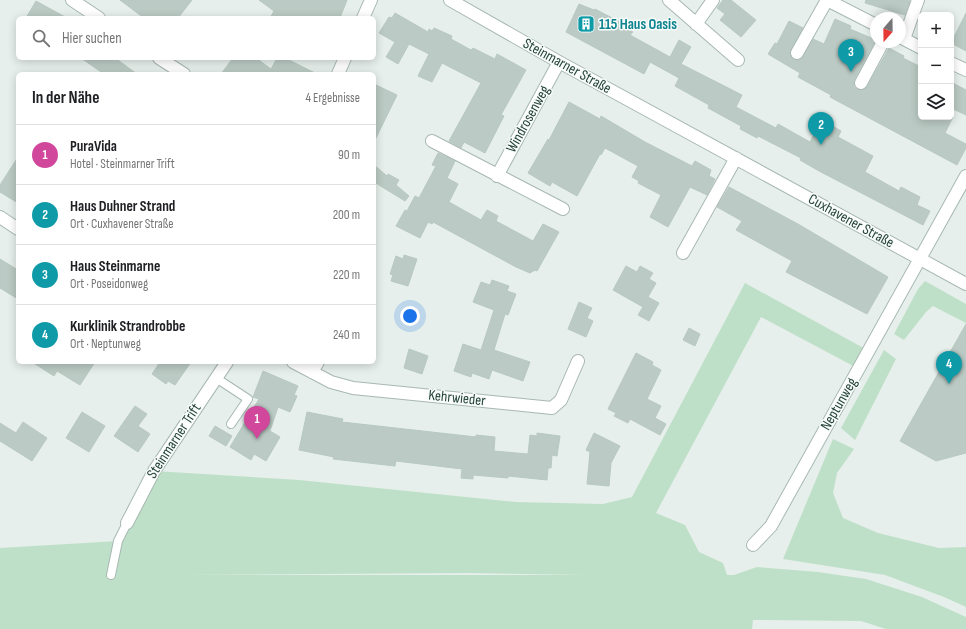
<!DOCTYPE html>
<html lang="de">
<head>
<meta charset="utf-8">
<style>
  body { margin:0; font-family:"Sofia Sans Condensed",sans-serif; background:#f2f2f2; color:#202124 }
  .controls { position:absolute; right:12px; top:12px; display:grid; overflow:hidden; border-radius:6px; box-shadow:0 2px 10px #0003 }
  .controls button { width:36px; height:36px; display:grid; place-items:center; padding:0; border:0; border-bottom:1px solid #e0e0e0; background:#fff; color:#202124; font:20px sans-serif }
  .compass { position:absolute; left:870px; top:12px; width:36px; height:36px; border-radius:50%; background:#fff; box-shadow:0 2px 10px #0003; rotate:200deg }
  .you { position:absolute; left:410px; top:316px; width:14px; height:14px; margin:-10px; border:3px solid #fff; border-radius:50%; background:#1a73e8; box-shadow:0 0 0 6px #1a73e833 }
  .badge { display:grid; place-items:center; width:26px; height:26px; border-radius:50%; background:#db2777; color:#fff; font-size:13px; font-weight:700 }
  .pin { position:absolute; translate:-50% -33px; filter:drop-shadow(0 1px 2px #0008) }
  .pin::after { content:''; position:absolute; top:21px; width:14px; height:12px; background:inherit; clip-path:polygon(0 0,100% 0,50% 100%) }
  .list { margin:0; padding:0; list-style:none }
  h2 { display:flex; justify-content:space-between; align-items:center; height:52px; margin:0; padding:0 16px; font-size:17px }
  h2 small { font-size:13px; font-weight:400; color:#757577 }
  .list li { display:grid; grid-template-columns:26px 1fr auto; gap:12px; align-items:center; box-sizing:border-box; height:60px; padding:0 16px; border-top:1px solid #e0e0e0 }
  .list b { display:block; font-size:15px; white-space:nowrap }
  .list p { margin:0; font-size:13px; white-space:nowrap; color:#757577 }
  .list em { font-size:13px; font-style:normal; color:#757577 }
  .icon { flex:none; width:22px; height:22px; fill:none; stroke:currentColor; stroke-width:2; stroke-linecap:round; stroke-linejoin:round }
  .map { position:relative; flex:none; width:966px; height:629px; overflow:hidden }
  .search { position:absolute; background:#fff; box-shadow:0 2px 10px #0003; left:16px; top:16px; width:360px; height:44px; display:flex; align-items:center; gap:10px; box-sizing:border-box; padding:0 14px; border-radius:6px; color:#757577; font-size:15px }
  .panel { position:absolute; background:#fff; box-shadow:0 2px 10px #0003; left:16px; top:72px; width:360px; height:292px; border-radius:6px }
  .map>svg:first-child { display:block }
  .green { fill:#bfe0c8; fill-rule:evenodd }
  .building { fill:#bbcac4; stroke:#b8c9c2 }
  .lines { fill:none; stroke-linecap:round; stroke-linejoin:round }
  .service-casing { stroke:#a8b8b2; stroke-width:10 }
  .minor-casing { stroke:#a8b8b2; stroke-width:14 }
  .service { stroke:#fff; stroke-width:8 }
  .minor { stroke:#fff; stroke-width:12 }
  .labels { text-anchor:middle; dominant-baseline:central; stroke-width:3; stroke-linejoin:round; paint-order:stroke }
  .culture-label { font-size:15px; font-weight:bold; fill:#0d838f; stroke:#f7fbf9; text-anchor:start }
  .street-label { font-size:15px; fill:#24423a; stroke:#f7fbf9 }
</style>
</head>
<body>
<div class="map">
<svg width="966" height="629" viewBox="0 0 966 629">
  <rect width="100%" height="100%" fill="#e6efeb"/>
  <path class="green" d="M925,281L966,304V323L933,306L926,312L904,340L894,334L918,289Z
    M745,283L869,351L859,369L761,317L656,513L685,525L699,552L723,563L727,575H734L757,567L818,572L866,579L922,597L966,617V629H886L861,621L753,620L752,629H0V548L118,541L154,471L299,480L516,502L603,504L632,497ZM468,573L585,575H186H187Z
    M884,350L896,359L855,440L841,428Z
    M833,439L854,449L837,473L833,493L843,518L878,533L939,548L966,547V607L944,597L885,575L783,559Z"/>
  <path class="building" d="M120,0H192L178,18H144Z
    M259,0H347L340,18H270L274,11Z
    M723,0H731L756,20L741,37L720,20L725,14L717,8Z
    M866,0H905L910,1L905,15L865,3Z
    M36,1L67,18H26Z
    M579,4L594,10L595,9L620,22L619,24L633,32L630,35L670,57L679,40L691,47L681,64L742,95L736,107L776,128L778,124L810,142L822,120L841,131L838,137L873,156L865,172L899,191L901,187L920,197L917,205L930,211L923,225L819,171L800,160L801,158L758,136L757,138L740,129L741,126L708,108L709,105L675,86L679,78L650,62L644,74L566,32Z
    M395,13L428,32L429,29L432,31L434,28L452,36L451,39L471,50L473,48L495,59L497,54L526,70L501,115L504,116L485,153L464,142L461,148L449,141L481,83L442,63L432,82L418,76L429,54L409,44L398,64L386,57L395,42L379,33L389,17L392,18Z
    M966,13V51L951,43Z
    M835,19L851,26L850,29L876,40L854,80V87L857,89L862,90L867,87L889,48L904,56L903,58L921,67V117H953L945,133L966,144V148L957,165L830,97L831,95L798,77L800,73L768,54L775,43L777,44L789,21L803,28L790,53L793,59L800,60L813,39L824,44Z
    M81,58H115L137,74H104Z
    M233,58H256L271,69L277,58H285L317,74H221Z
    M951,82L966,90V115L951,108Z
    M374,84L397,95L374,142Z
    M569,102L600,119L601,116L645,142L692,166L695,161L711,170L709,176L715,179L707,195L690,187L668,227L650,217L661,195L638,183L639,181L632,177L638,166L605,148L601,155L600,154L577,196L552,182L550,186L528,173L548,139L549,140Z
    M438,153L455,161L447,178L458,184L449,202L481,220L487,210L498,216L496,221L533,241L543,224L559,232L537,271L535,270L530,273L516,267L433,222L432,224L428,222L420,238L396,226L405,210L407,211L415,196L419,198L436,166L432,165Z
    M18,157V203L0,192V185Z
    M374,165L387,176L388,174L399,180L396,185L409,196L405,201L374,182Z
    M729,187L798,224L888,277L867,314L786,272L792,261L736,230L742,221L717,207Z
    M404,255L417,259L408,286L391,281L393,275L390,274L396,256L403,259Z
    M0,259L18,270V299L0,288Z
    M626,266L637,272L640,266L653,273L649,279L656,283L648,297L659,303L649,321L638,315L643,307L613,290Z
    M492,280L509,286L507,291L516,294L508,315L505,314L494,350L530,362L523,381L492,370L489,379L472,373L471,377L454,371L463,344L481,350L494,310L473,302L481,282L490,285Z
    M579,302L592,308L587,318L593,321L586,337L568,329Z
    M966,324V453L936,461L900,441Z
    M689,328L700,334L695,346L683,340Z
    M409,349L428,356L422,374L404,368Z
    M636,353L653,362L652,365L661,370L647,399L661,406L655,418L666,424L660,435L630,419L628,423L614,416L616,413L608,409Z
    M32,362H95L80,385L57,371L54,376Z
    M160,362H191L175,385L168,381L166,384L152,374Z
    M263,371L298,386L294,395L297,396L290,412L278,407L270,431L280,437L266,461L254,454L251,460L230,447L259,399L253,397Z
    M135,406L147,414L138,426L150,434L138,452L114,436Z
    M82,412L105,426L89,452L66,438Z
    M307,412L343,419L342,422L476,437V435L495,437L494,451L528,454L530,435L537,436V433L560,436L557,456L552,455L551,468H548L547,480L508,476V478L473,475V479L461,478L462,469L396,461L395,466L333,459L334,457L299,450Z
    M23,422L47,438L32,461L0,441V423L16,433Z
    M215,426L232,436L226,446L209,436Z
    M594,433L620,446L611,463L609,486L587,484L590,452L586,450Z"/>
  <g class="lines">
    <g class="service-casing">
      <path id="service" d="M216,378L248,399L231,424
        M111,575L118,541L127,523"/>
    </g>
    <g class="minor-casing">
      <path id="minor" d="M72,0L99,18
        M450,0L559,62L966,284
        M669,0L738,60
        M363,18L371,0
        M696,24L713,0
        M900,37L921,48
        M904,39L918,0
        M797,53L827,0L876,25
        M159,58L184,74
        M951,63L966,70
        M338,74L345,58
        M861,83L883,42
        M432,141L563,209
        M497,176L559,62
        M0,217L18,229
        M683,253L736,158
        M293,362L331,382L353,388L552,408L561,400L578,361
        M312,372L318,362
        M127,523L154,471L227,362
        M753,545L771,526L966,176"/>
    </g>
    <use href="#service" class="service"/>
    <use href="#minor" class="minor"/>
  </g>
  <defs>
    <g id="building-square" transform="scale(0.9)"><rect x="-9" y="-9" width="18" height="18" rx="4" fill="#0f9aa8" stroke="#f7fbf9"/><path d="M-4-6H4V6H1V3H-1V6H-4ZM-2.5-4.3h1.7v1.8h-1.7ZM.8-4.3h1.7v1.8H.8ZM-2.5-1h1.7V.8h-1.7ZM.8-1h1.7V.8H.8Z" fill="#fff"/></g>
  </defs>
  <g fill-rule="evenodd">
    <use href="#building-square" x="586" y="24"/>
  </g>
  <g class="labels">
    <g class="culture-label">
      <text x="599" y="24">115 Haus Oasis</text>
    </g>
    <g class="street-label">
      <text transform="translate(567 66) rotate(29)">Steinmarner Straße</text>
      <text transform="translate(528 119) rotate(-61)">Windrosenweg</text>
      <text transform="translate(851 221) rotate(29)">Cuxhavener Straße</text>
      <text transform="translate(457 398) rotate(6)">Kehrwieder</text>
      <text transform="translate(839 404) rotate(-60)">Neptunweg</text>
      <text transform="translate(174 441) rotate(-57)">Steinmarner Trift</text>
    </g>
  </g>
</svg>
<div class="controls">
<button>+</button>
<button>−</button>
<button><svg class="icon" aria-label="layers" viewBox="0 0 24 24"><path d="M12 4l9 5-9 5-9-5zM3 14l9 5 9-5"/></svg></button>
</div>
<svg class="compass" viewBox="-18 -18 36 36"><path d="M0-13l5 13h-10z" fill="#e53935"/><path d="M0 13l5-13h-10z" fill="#757577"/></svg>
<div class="you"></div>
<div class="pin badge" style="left:257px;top:439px;background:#d1479c">1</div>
<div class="pin badge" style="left:821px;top:145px;background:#0f9aa8">2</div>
<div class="pin badge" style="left:851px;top:72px;background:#0f9aa8">3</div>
<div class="pin badge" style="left:949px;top:384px;background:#0f9aa8">4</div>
<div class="search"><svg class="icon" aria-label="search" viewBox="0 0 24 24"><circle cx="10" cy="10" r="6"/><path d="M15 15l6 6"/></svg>Hier suchen</div>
<section class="panel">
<h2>In der Nähe<small>4 Ergebnisse</small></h2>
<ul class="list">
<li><span class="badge" style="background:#d1479c">1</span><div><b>PuraVida</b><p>Hotel · Steinmarner Trift</p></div><em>90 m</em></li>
<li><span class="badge" style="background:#0f9aa8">2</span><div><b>Haus Duhner Strand</b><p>Ort · Cuxhavener Straße</p></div><em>200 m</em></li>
<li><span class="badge" style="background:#0f9aa8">3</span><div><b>Haus Steinmarne</b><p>Ort · Poseidonweg</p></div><em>220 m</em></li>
<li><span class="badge" style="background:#0f9aa8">4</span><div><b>Kurklinik Strandrobbe</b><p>Ort · Neptunweg</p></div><em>240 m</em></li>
</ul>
</section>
</div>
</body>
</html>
